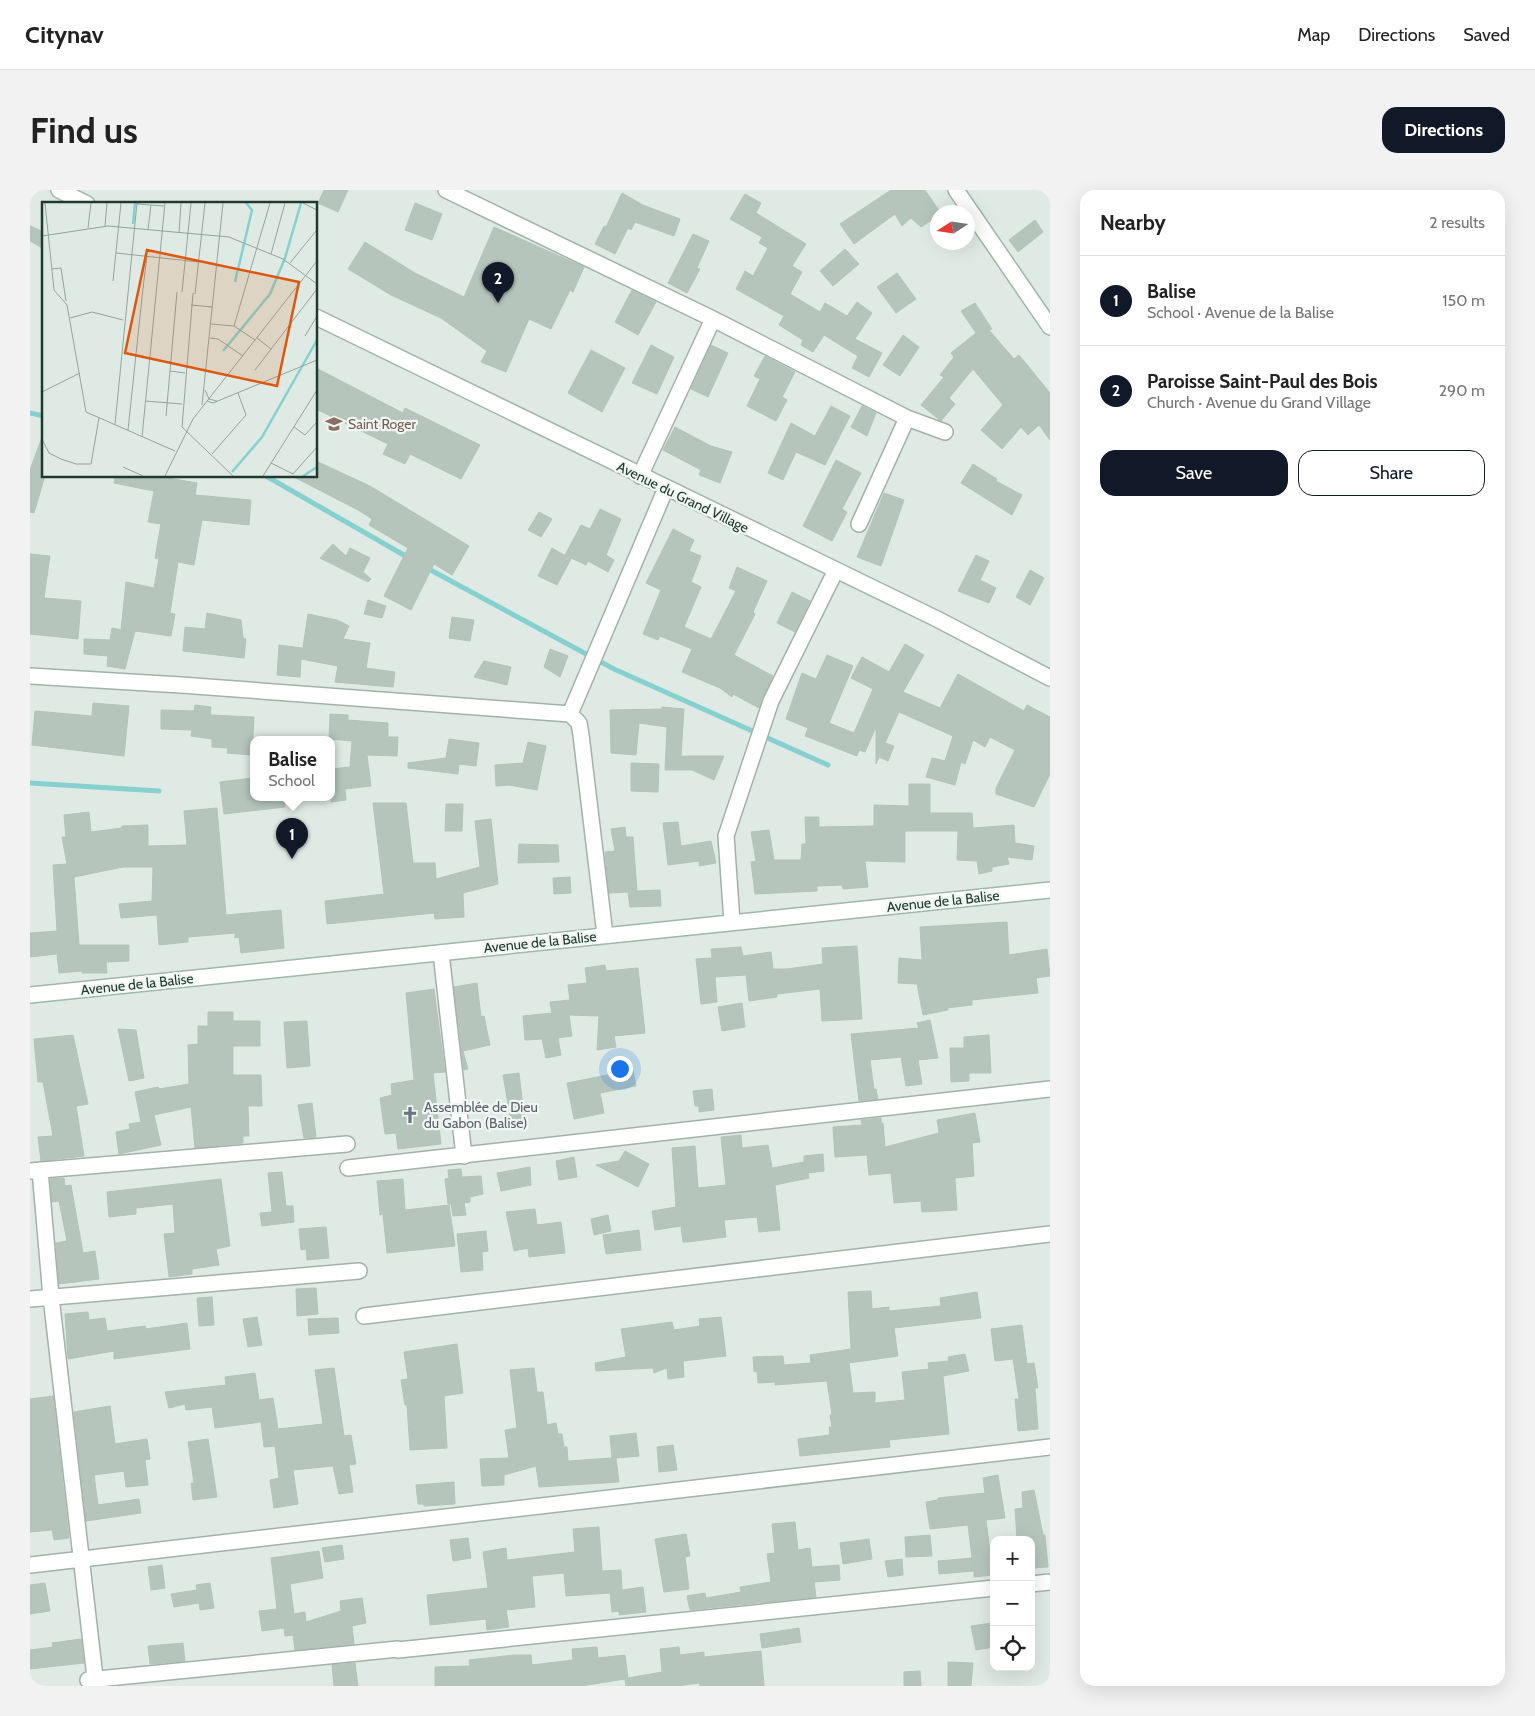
<!DOCTYPE html>
<html lang="en">
<head>
<meta charset="utf-8">
<style>
  body { margin:0; font-family:Cabin,sans-serif; background:#f2f2f2; color:#222 }
  .controls { position:absolute; right:15px; bottom:15px; display:grid; overflow:hidden; border-radius:10px; box-shadow:0 5px 20px #0002 }
  .controls button { width:45px; height:45px; display:grid; place-items:center; padding:0; border:0; border-bottom:1px solid #e0e0e0; background:#fff; color:#222; font:25px sans-serif }
  .compass { position:absolute; left:900px; top:15px; width:45px; height:45px; border-radius:50%; background:#fff; box-shadow:0 5px 20px #0002; rotate:258deg }
  .you { position:absolute; left:589px; top:878px; width:18px; height:18px; margin:-12px; border:4px solid #fff; border-radius:50%; background:#1a73e8; box-shadow:0 0 0 8px #1a73e833 }
  .badge { display:grid; place-items:center; width:32px; height:32px; border-radius:50%; background:#111827; color:#fff; font-size:16px; font-weight:700 }
  .pin { position:absolute; translate:-50% -41px; filter:drop-shadow(0 1px 2px #0008) }
  .pin::after { content:''; position:absolute; top:26px; width:18px; height:15px; background:inherit; clip-path:polygon(0 0,100% 0,50% 100%) }
  .popup { position:absolute; left:220px; top:546px; width:85px; height:65px; box-sizing:border-box; display:grid; place-content:center; border-radius:10px; background:#fff; filter:drop-shadow(0 1px 4px #0005); font-size:16px; white-space:nowrap; color:#767676 }
  .popup b { font-size:19px; color:#222 }
  .popup::after { content:''; position:absolute; left:50%; top:100%; margin-left:-10px; border:10px solid transparent; border-top-color:#fff }
  .list { margin:0; padding:0; list-style:none }
  h2 { display:flex; justify-content:space-between; align-items:center; height:65px; margin:0; padding:0 20px; font-size:21px }
  h2 small { font-size:16px; font-weight:400; color:#767676 }
  .list li { display:grid; grid-template-columns:32px 1fr auto; gap:15px; align-items:center; box-sizing:border-box; height:90px; padding:0 20px; border-top:1px solid #e0e0e0 }
  .list b { display:block; font-size:19px; white-space:nowrap }
  .list p { margin:0; font-size:16px; white-space:nowrap; color:#767676 }
  .list em { font-size:16px; font-style:normal; color:#767676 }
  .actions { display:flex; gap:10px; padding:15px 20px }
  .actions a { flex:1; padding:11px 0; border:1px solid #111827; border-radius:15px; text-align:center; font-size:18px; color:#111827 }
  .actions .main { background:#111827; color:#fff }
  .icon { flex:none; width:28px; height:28px; fill:none; stroke:currentColor; stroke-width:2; stroke-linecap:round; stroke-linejoin:round }
  .map { position:relative; flex:none; width:1020px; height:1496px; overflow:hidden; border-radius:15px }
  header { display:flex; align-items:center; gap:30px; box-sizing:border-box; height:70px; padding:0 25px; background:#fff; border-bottom:1px solid #e0e0e0 }
  header strong { font-size:24px }
  nav { display:flex; gap:28px; margin-inline-start:auto; font-size:18px }
  .intro { display:flex; align-items:center; justify-content:space-between; box-sizing:border-box; height:120px; padding:0 30px }
  h1 { margin:0; font-size:35px }
  .button { padding:12px 22px; border-radius:15px; background:#111827; color:#fff; font-size:18px; font-weight:700 }
  main { display:flex; gap:30px; padding:0 30px }
  aside { flex:1; background:#fff; border-radius:15px; box-shadow:0 5px 20px #0002 }
  .map>svg:first-child { display:block }
  .lines { fill:none; stroke-linecap:round; stroke-linejoin:round }
  .stream { stroke:#87d0d0; stroke-width:5 }
  .building { fill:#b5c5bc; stroke:#b2c4ba }
  .street-casing { stroke:#a2b2aa; stroke-width:18 }
  .secondary-casing { stroke:#9fb6aa; stroke-width:18 }
  .street { stroke:#fff; stroke-width:15 }
  .secondary { stroke:#fff; stroke-width:15 }
  .labels { text-anchor:middle; dominant-baseline:central; stroke-width:4.5; stroke-linejoin:round; paint-order:stroke }
  .education-label { font-size:14px; fill:#785e54; stroke:#f0f7f2; text-anchor:start }
  .street-label { font-size:14px; fill:#213a2f; stroke:#f0f7f2 }
  .worship-label { font-size:14px; fill:#5b616d; stroke:#f0f7f2; text-anchor:start }
  .inset-river { fill:none; stroke:#87d0d0; stroke-width:2.5 }
  .inset-road { fill:none; stroke:#93a49c; stroke-width:1 }
  .view { fill:#de570e; fill-opacity:0.15; stroke:#de570e; stroke-width:2.5 }
  .inset-edge { fill:none; stroke:#213a2f; stroke-width:2.5 }
</style>
</head>
<body>
<header>
<strong>Citynav</strong>
<nav><a>Map</a><a>Directions</a><a>Saved</a></nav>
</header>
<div class="intro"><h1>Find us</h1><a class="button">Directions</a></div>
<main>
<div class="map">
<svg width="1020" height="1496" viewBox="0 0 1020 1496">
  <rect width="100%" height="100%" fill="#dfeae4"/>
  <g class="lines">
    <path class="stream" d="M0,223L14,226
      M236,286L379,368
      M395,377L584,479L798,575
      M0,593L129,601"/>
  </g>
  <path class="building" d="M294,0H318L308,22L288,13Z
    M861,0H895L908,19V26L891,37L881,28L872,36L865,24L824,54L810,34Z
    M592,3L613,15L650,29L644,46L605,32L601,40L598,38L585,64L565,54L574,36L576,37Z
    M715,4L731,13L726,23L776,54L762,76L772,82L760,104L790,122L795,113L817,126L827,112L842,123L825,149L852,163L839,187L822,178L828,166L794,145L783,162L771,155L773,150L749,135L754,126L706,99L715,81L723,86L738,58L729,53L732,47L700,29Z
    M385,13L412,24L402,50L375,40Z
    M1005,30L1013,42L988,62L979,50Z
    M0,36L14,42V59L0,51Z
    M464,37L554,77L543,102L540,100L521,139L499,129L476,182L451,172L457,161L411,128L361,105L318,79L335,52L385,83L434,107Z
    M663,44L679,51L667,78L670,79L657,103L638,93Z
    M815,59L829,74L803,96L790,81Z
    M867,83L886,109L866,123L847,97Z
    M602,100L626,112L608,145L585,132Z
    M945,113L962,139L959,140L984,169L989,165L1020,203V250L1009,235L998,245L991,237L972,259L951,240L973,215L943,179L919,208L925,214L911,231L891,215L914,187L910,185L924,167L921,163L946,143L931,121Z
    M873,145L889,157L870,186L853,175Z
    M621,155L644,167L627,204L602,193Z
    M681,155L698,163L678,207L661,199Z
    M561,160L595,178L572,222L538,203Z
    M735,166L765,182L752,207L757,210L746,231L717,216L730,189L724,186Z
    M286,178L373,223L375,218L450,255L431,289L380,264L375,274L353,264L358,254L286,219Z
    M801,216L820,226L795,275L766,262L753,290L738,283L761,233L785,246Z
    M832,216L846,223L837,246L821,237Z
    M645,237L681,256L702,262L690,293L669,285L671,280L633,260Z
    M12,247H14V289L4,323L0,322V280Z
    M806,270L831,283L812,319L817,322L802,351L773,336Z
    M286,271L340,296L439,356L422,385L404,374L381,420L354,406L378,358L339,335L342,329L328,320L262,286H286Z
    M943,274L967,289L966,291L992,305L982,325L931,293Z
    M85,286H127L167,293L165,305L221,310L219,335L172,330L164,375L148,372L140,423L145,424L141,446L105,441L95,479L77,476L78,466L54,464V449L80,450L82,438L91,440L96,392L124,398L129,369L125,368L131,334L118,332L124,301L84,293Z
    M854,303L874,310L851,376L827,367Z
    M570,319L591,329L576,365L584,370L578,382L558,371L556,375L535,365L551,335L560,339Z
    M509,322L522,329L511,347L498,340Z
    M643,339L664,350L659,361L671,366L661,392L671,397L654,437L681,449L706,401L699,398L707,377L737,391L723,422L725,424L704,465L743,486L729,518L703,504L702,507L690,498L652,482L662,459L630,446L628,450L613,444L631,400L616,393Z
    M303,354L316,366L320,358L340,368L333,382L341,389L338,392L290,368Z
    M522,358L541,369L527,395L508,386Z
    M0,364L20,366L14,408L51,411L48,449L0,444Z
    M946,365L959,371L950,390L966,398L959,413L928,401Z
    M1000,380L1014,388L1000,415L986,407Z
    M762,402L780,411L765,442L747,433Z
    M338,410L356,416L352,428L334,424Z
    M177,423L211,430L213,448L216,449L214,468L153,461L155,437L175,439Z
    M278,424L307,430L319,436L313,449L340,453L336,478L365,482L363,497L305,492L308,476L271,469L270,487L247,485L249,455L272,458V464Z
    M422,427L444,430L440,451L419,448Z
    M875,454L894,465L873,502L910,518L928,484L994,521L997,515L1020,527V584L1004,617L966,604V598L985,560L960,547L955,557L943,550L935,574L931,572L925,595L896,587L902,568L915,571L923,546L869,522L855,553L864,556L858,571L849,567L846,574V537L835,562L829,560L827,566L775,546L778,538L756,529L772,483L786,489L797,465L823,476L799,533L824,543L843,499L821,488L832,467L859,482Z
    M520,459L538,466L530,487L514,477Z
    M454,471L481,477L477,495L444,487Z
    M63,513L99,516L94,566L2,555L5,521L62,526Z
    M165,515L181,517L180,525L224,527L222,565L197,563L198,558L182,557V549L161,546L162,540L131,539V520L164,521Z
    M632,517L654,519L651,566H694L684,590L662,580H635L637,537L609,533L606,565L581,563L580,520L632,519Z
    M300,524L318,525V530L358,533V547H368L367,566L337,565L341,596L315,599L316,610L301,612V579L320,577L322,551L299,549Z
    M419,549L449,553L446,576L429,574L428,584L378,578V573L416,568Z
    M498,552L516,556L507,600L479,595L466,596L465,575L493,573Z
    M601,573L629,574L628,602L601,601Z
    M223,588V608H254L255,617L194,624L190,592Z
    M879,594H900V623H942L943,638L984,635L985,653L1004,656L1002,670L977,667L979,674L962,677V681L949,684L947,671L927,670L928,641H875V672L835,671L838,697L813,699L812,695L787,696V701L725,704L721,672L726,671L721,642L739,640L744,670H771L772,654H776L775,627H789V637L844,636V615L879,616Z
    M343,613H376L383,673H405L406,689L450,677L445,631L461,629L468,694L433,703L434,727L405,729L404,723L297,734L295,711L354,704Z
    M416,614H433L432,641H415Z
    M187,618L196,725L251,720L254,758L211,763L209,747L205,748V743L158,747V752L129,755L127,725L91,728L89,714L122,711L123,677H93L44,687L49,755H99V771L76,772L77,783H52V781L29,783L27,764L0,767V743L27,741L23,675L37,674L32,647H36L34,625L59,622L61,642L92,638V636L118,635V656L157,655L154,621Z
    M648,632L651,656L681,651L686,673L669,676V671L638,675L633,633Z
    M595,637L596,647H603L607,701L630,700L631,716L600,717L598,702L579,703L575,662L585,661L581,639Z
    M489,654L528,655L529,672L488,673Z
    M540,687L541,703L524,704L523,688Z
    M977,732L979,765L1017,759L1020,786L1006,788L1008,803L942,810V815L917,818L918,820L893,825L887,794L868,793L869,768L892,770L890,737Z
    M827,756L832,829L792,831L790,799L747,804V807L719,811L716,785L685,787L687,812L671,814L666,769L682,768L681,759L711,757L713,766L741,762L743,779H757L793,774L792,758Z
    M575,775L576,781L608,778L615,843L584,846L586,857L567,860L569,826L539,825L542,846L528,848L531,865L516,868L512,849L495,850L493,826L522,823L520,812L540,810L538,795L557,793L555,778Z
    M447,793L451,827L454,826L460,855L433,861L438,879L434,880L424,797Z
    M404,799L415,882L403,883L411,954L368,959L366,943L355,944L350,908L362,905L361,894L384,890L376,803Z
    M712,813L715,837L692,841L688,817Z
    M178,822H203V831H230V856H203V885H231L232,916H218L219,946H213V953L165,958L161,917L124,925L131,955L89,964L86,942L100,939L99,934L111,932L105,902L128,897L129,899L159,894L158,855L168,854V836H178Z
    M900,830L908,868L888,870L892,894L876,896L871,867L840,870L844,899H846L848,909L829,911L821,844L889,838L887,833Z
    M277,831L280,876L257,878L254,832Z
    M88,839L106,840L114,888L99,891Z
    M43,845L58,914L46,916L54,966L11,971L8,947L23,946L13,892H8L4,849Z
    M959,845L961,883H939V891L921,892L920,858H934V847Z
    M603,880L606,896L570,903L574,923L544,929L537,893Z
    M489,883L495,934L482,937L473,885Z
    M682,899L684,920L669,922V916H665L663,901Z
    M282,913L286,947L274,948L268,915Z
    M945,923L950,952L942,953L944,986L925,988L927,1020L892,1022L891,1011L864,1013L861,983L839,985L837,965L805,967L803,937L832,935L831,930L851,928V933H853L855,957L909,943L907,930Z
    M711,945L712,958L738,955L742,978L774,972V966L793,964L794,981L778,983L779,988L745,995L750,1040L729,1042L727,1027L694,1030L696,1047L658,1052H653L651,1036L625,1040L622,1021L646,1017L642,958L665,956L668,998L696,995L691,947Z
    M595,961L619,974L608,997L566,975L589,971Z
    M544,967L547,987L529,990L526,971Z
    M500,977L501,995L471,1001L467,983Z
    M431,979L432,987L451,986L453,1004L440,1007V1012L434,1013L436,1025L423,1026L421,1014H418L415,989L419,988L418,980Z
    M252,982L256,1016H263L264,1032L232,1036L230,1023L242,1022L238,983Z
    M34,988L35,996L41,995L53,1063L65,1061L69,1089L29,1094L26,1053L37,1051L29,1011L22,1012L20,989Z
    M191,989L200,1056L186,1059L189,1075L162,1079V1084L139,1087L134,1044L145,1043L143,1014L106,1018V1024L79,1027L77,1002Z
    M373,989L375,1020L419,1015L425,1056L357,1063L353,1024L350,1025L347,991Z
    M505,1019L507,1035L531,1032L535,1063L499,1067L498,1058L484,1061L476,1022Z
    M578,1025L581,1041L564,1045L561,1029Z
    M296,1037L299,1068L277,1070L276,1059L271,1060L269,1039Z
    M609,1040L611,1060L576,1064L573,1045Z
    M456,1041L458,1061L452,1062L453,1080L431,1082L427,1044Z
    M286,1098L288,1124L267,1126L266,1099Z
    M841,1101L842,1119L859,1117V1121L911,1116L910,1108L947,1102L951,1128L864,1138L868,1166L819,1173L823,1203L845,1202V1213L875,1210L872,1182L899,1179L898,1173L919,1171L918,1167L935,1164L939,1181L913,1186L919,1244L859,1250L860,1257L770,1266L768,1249L800,1245L799,1237H802L800,1225L802,1224L797,1191L745,1195V1192L728,1193L727,1181L724,1182L723,1167L753,1166L754,1175L781,1173L780,1165L821,1159L818,1102Z
    M182,1107L184,1135L169,1136L167,1108Z
    M58,1122L59,1130L75,1128L77,1141L115,1136L116,1139L157,1133L160,1159L84,1169V1161L38,1169L35,1124Z
    M227,1127L232,1155L218,1157L213,1129Z
    M691,1127L696,1166L653,1171L654,1187L638,1189L637,1178L624,1183L623,1178L566,1181L565,1173L596,1167L591,1139L642,1132L644,1140L670,1136L669,1129Z
    M308,1128L309,1143L279,1145L278,1129Z
    M992,1135L997,1174L1004,1173L1008,1198H1005L1008,1239L988,1241L985,1209H989L983,1169L965,1171L961,1139Z
    M427,1154L433,1203L414,1206L417,1258L380,1260L377,1215H375L371,1190L378,1189L374,1162Z
    M304,1178L314,1246L321,1245L326,1274L319,1275L323,1302L309,1304L303,1276L263,1280L268,1314L244,1318L240,1290L249,1288L245,1256L234,1257L231,1232L185,1238L182,1217L156,1220L155,1214L139,1218L135,1202L196,1195L195,1187L225,1183L229,1210L243,1208L248,1239L293,1234L285,1180Z
    M504,1178L507,1202H513L517,1235L526,1233L528,1244H532L534,1257H537L538,1271L582,1268L580,1246L606,1243L609,1266L586,1268L589,1292L509,1297L506,1276L474,1285V1295L452,1296L450,1269L479,1268L475,1240L487,1238L480,1180Z
    M23,1206L39,1348L24,1350L22,1340L0,1342V1209Z
    M80,1216L85,1254L117,1249L120,1269L115,1270L118,1295L96,1297L94,1281L64,1285L68,1315L109,1309L111,1323L56,1331L44,1222Z
    M178,1249L187,1307L163,1310L161,1293H164L158,1252Z
    M643,1255L647,1280L629,1282L627,1257Z
    M968,1285L975,1328L956,1330L963,1385L944,1387V1381L909,1384L908,1371L942,1368L938,1335L900,1339L896,1312L908,1310V1308L955,1303L953,1288Z
    M424,1292L425,1314L394,1316V1314H388L386,1295Z
    M1004,1300L1013,1345H1015L1018,1377L1001,1378V1350H987L985,1319L993,1318L992,1302Z
    M765,1332L768,1360L780,1358L782,1377L809,1375L810,1390L784,1392L786,1407L660,1420L657,1406L675,1403L676,1408L711,1402L710,1397L741,1392L737,1364L745,1363L742,1334Z
    M569,1337L572,1381L591,1380L592,1400L613,1397L616,1422L589,1425V1421L582,1422L580,1403L536,1406L534,1383L502,1386L505,1417L476,1420L479,1437L457,1440L456,1429L400,1435L397,1405L458,1398L453,1362L476,1358L477,1370L545,1362L543,1339Z
    M656,1344L660,1366L655,1367L659,1399L634,1402L625,1349Z
    M900,1345L902,1366L876,1367L875,1347Z
    M438,1348L441,1368L423,1371L420,1350Z
    M839,1349L842,1369L813,1374L810,1353Z
    M312,1355L314,1369L295,1372L292,1358Z
    M289,1361L293,1388L260,1394L264,1424L275,1422L276,1432L311,1421L310,1411L332,1408L336,1433L322,1436L324,1454L265,1460L263,1445L255,1446L254,1438L232,1441L229,1421L247,1419L241,1368Z
    M872,1369L873,1385L858,1387L855,1371Z
    M132,1375L135,1398L121,1400L118,1377Z
    M15,1393L20,1421L0,1424V1395Z
    M180,1393L184,1418L170,1420L169,1413L144,1417L141,1404L167,1400L166,1395Z
    M962,1433L964,1457L946,1460L941,1436Z
    M769,1438L771,1452L732,1458L730,1444Z
    M51,1449L54,1473L0,1479V1460L23,1457L22,1453Z
    M153,1453L155,1471L120,1474L118,1456Z
    M567,1457L568,1468L595,1465L598,1488L632,1482L630,1459L649,1457L650,1465L674,1462V1467L731,1461L734,1496H670L669,1493L646,1496H596L595,1489L551,1496H405V1477L440,1476L439,1470L484,1465H501L502,1475L543,1470L542,1459Z
    M918,1472L943,1473L941,1496H918Z
    M325,1473L328,1496H304L302,1475Z
    M890,1481L891,1496H874V1482Z"/>
  <g class="lines">
    <g class="street-casing">
      <path id="street" d="M416,0L683,129L877,228L915,242
        M610,286L683,129
        M829,334L877,228
        M0,486L151,495L540,524L549,533L551,545L575,745
        M540,524L636,298
        M702,732L696,646L741,511L806,380
        M411,763L434,966
        M318,978L1020,899
        M10,980L21,1107L66,1496
        M0,981L317,954
        M0,1109L329,1081
        M334,1126L1020,1044
        M0,1375L1020,1257
        M1001,1394L1020,1392
        M368,1460L964,1398
        M58,1490L368,1459"/>
    </g>
    <g class="secondary-casing">
      <path id="secondary" d="M29,0L57,14
        M926,0L1020,137
        M286,127L907,429L1020,488
        M0,805L1020,700"/>
    </g>
    <use href="#street" class="street"/>
    <use href="#secondary" class="secondary"/>
  </g>
  <defs>
    <g id="school-bare" transform="scale(1.35)"><path d="M0-5L7-2L0 1L-7-2ZM-4 1L0 2.5L4 1V4Q0 6-4 4Z" fill="#8d6e63" stroke="#f0f7f2" stroke-width="2.5" paint-order="stroke"/></g>
    <g id="church-bare" transform="scale(1.35)"><path d="M-1.2-6h2.4v3.5h3.3v2.4h-3.3V6h-2.4V-.1h-3.3v-2.4h3.3Z" fill="#6b7280" stroke="#f0f7f2" stroke-width="2.5" paint-order="stroke"/></g>
  </defs>
  <g fill-rule="evenodd">
    <use href="#school-bare" x="304" y="234"/>
    <use href="#church-bare" x="380" y="925"/>
  </g>
  <g class="labels">
    <g class="education-label">
      <text x="318" y="234">Saint Roger</text>
    </g>
    <g class="street-label">
      <text transform="translate(653 307) rotate(26)">Avenue du Grand Village</text>
      <text transform="translate(913 711) rotate(-6)">Avenue de la Balise</text>
      <text transform="translate(510 752) rotate(-6)">Avenue de la Balise</text>
      <text transform="translate(107 794) rotate(-6)">Avenue de la Balise</text>
    </g>
    <g class="worship-label">
      <text x="394" y="917">Assemblée de Dieu<tspan x="394" dy="16">du Gabon (Balise)</tspan></text>
    </g>
  </g>
  <g transform="translate(12 12)">
    <rect width="275" height="275" fill="#dfeae4"/>
    <path class="inset-river" d="M91,22L93,1M193,80L210,8L204,1M181,149L228,92L243,56L259,1M190,270L220,235L275,138M261,274L275,265"/>
    <path class="inset-road" d="M3,1L12,88L25,103L44,210L133,249M261,1L275,8M95,2L122,4M63,24L65,1M46,26L49,1M106,28L109,3M137,31L139,1M0,34L66,24L187,35L241,57L275,82M74,51L157,60M229,52L243,1M248,61L274,29M10,67L19,66L24,99M71,79L79,1M101,86L105,54M140,90L149,1M151,91L140,225L191,274M153,92L163,1M149,103L170,105M28,116L50,110L81,118M169,122L192,124L228,1M192,124L213,138M263,134L275,114M168,136L176,137L201,154M215,136L229,147M213,168L275,87M128,169L143,171M163,188L167,197L175,199M0,190L38,171M103,199L140,202M165,199L171,201L275,158M160,203L181,1M124,214L135,90M73,222L95,1M252,225L263,233L275,220M86,228L101,86M100,235L123,1M0,237L7,251L19,257L34,262H49L57,216M170,252L204,213L196,191M229,261L251,272L275,245M81,265L101,274M123,274L151,217L275,59M221,274L275,188"/>
    <path class="view" d="M105,48L257,80L235,184L83,151Z"/>
    <rect width="275" height="275" class="inset-edge"/>
  </g>
</svg>
<div class="controls">
<button>+</button>
<button>−</button>
<button><svg class="icon" aria-label="locate" viewBox="0 0 24 24"><circle cx="12" cy="12" r="6"/><path d="M12 2v4M12 18v4M2 12h4M18 12h4"/></svg></button>
</div>
<svg class="compass" viewBox="-18 -18 36 36"><path d="M0-13l5 13h-10z" fill="#e53935"/><path d="M0 13l5-13h-10z" fill="#767676"/></svg>
<div class="you"></div>
<div class="pin badge" style="left:262px;top:669px">1</div>
<div class="popup"><b>Balise</b>School</div>
<div class="pin badge" style="left:468px;top:113px">2</div>
</div>
<aside>
<h2>Nearby<small>2 results</small></h2>
<ul class="list">
<li><span class="badge">1</span><div><b>Balise</b><p>School · Avenue de la Balise</p></div><em>150 m</em></li>
<li><span class="badge">2</span><div><b>Paroisse Saint-Paul des Bois</b><p>Church · Avenue du Grand Village</p></div><em>290 m</em></li>
</ul>
<div class="actions"><a class="main">Save</a><a>Share</a></div>
</aside>
</main>
</body>
</html>
